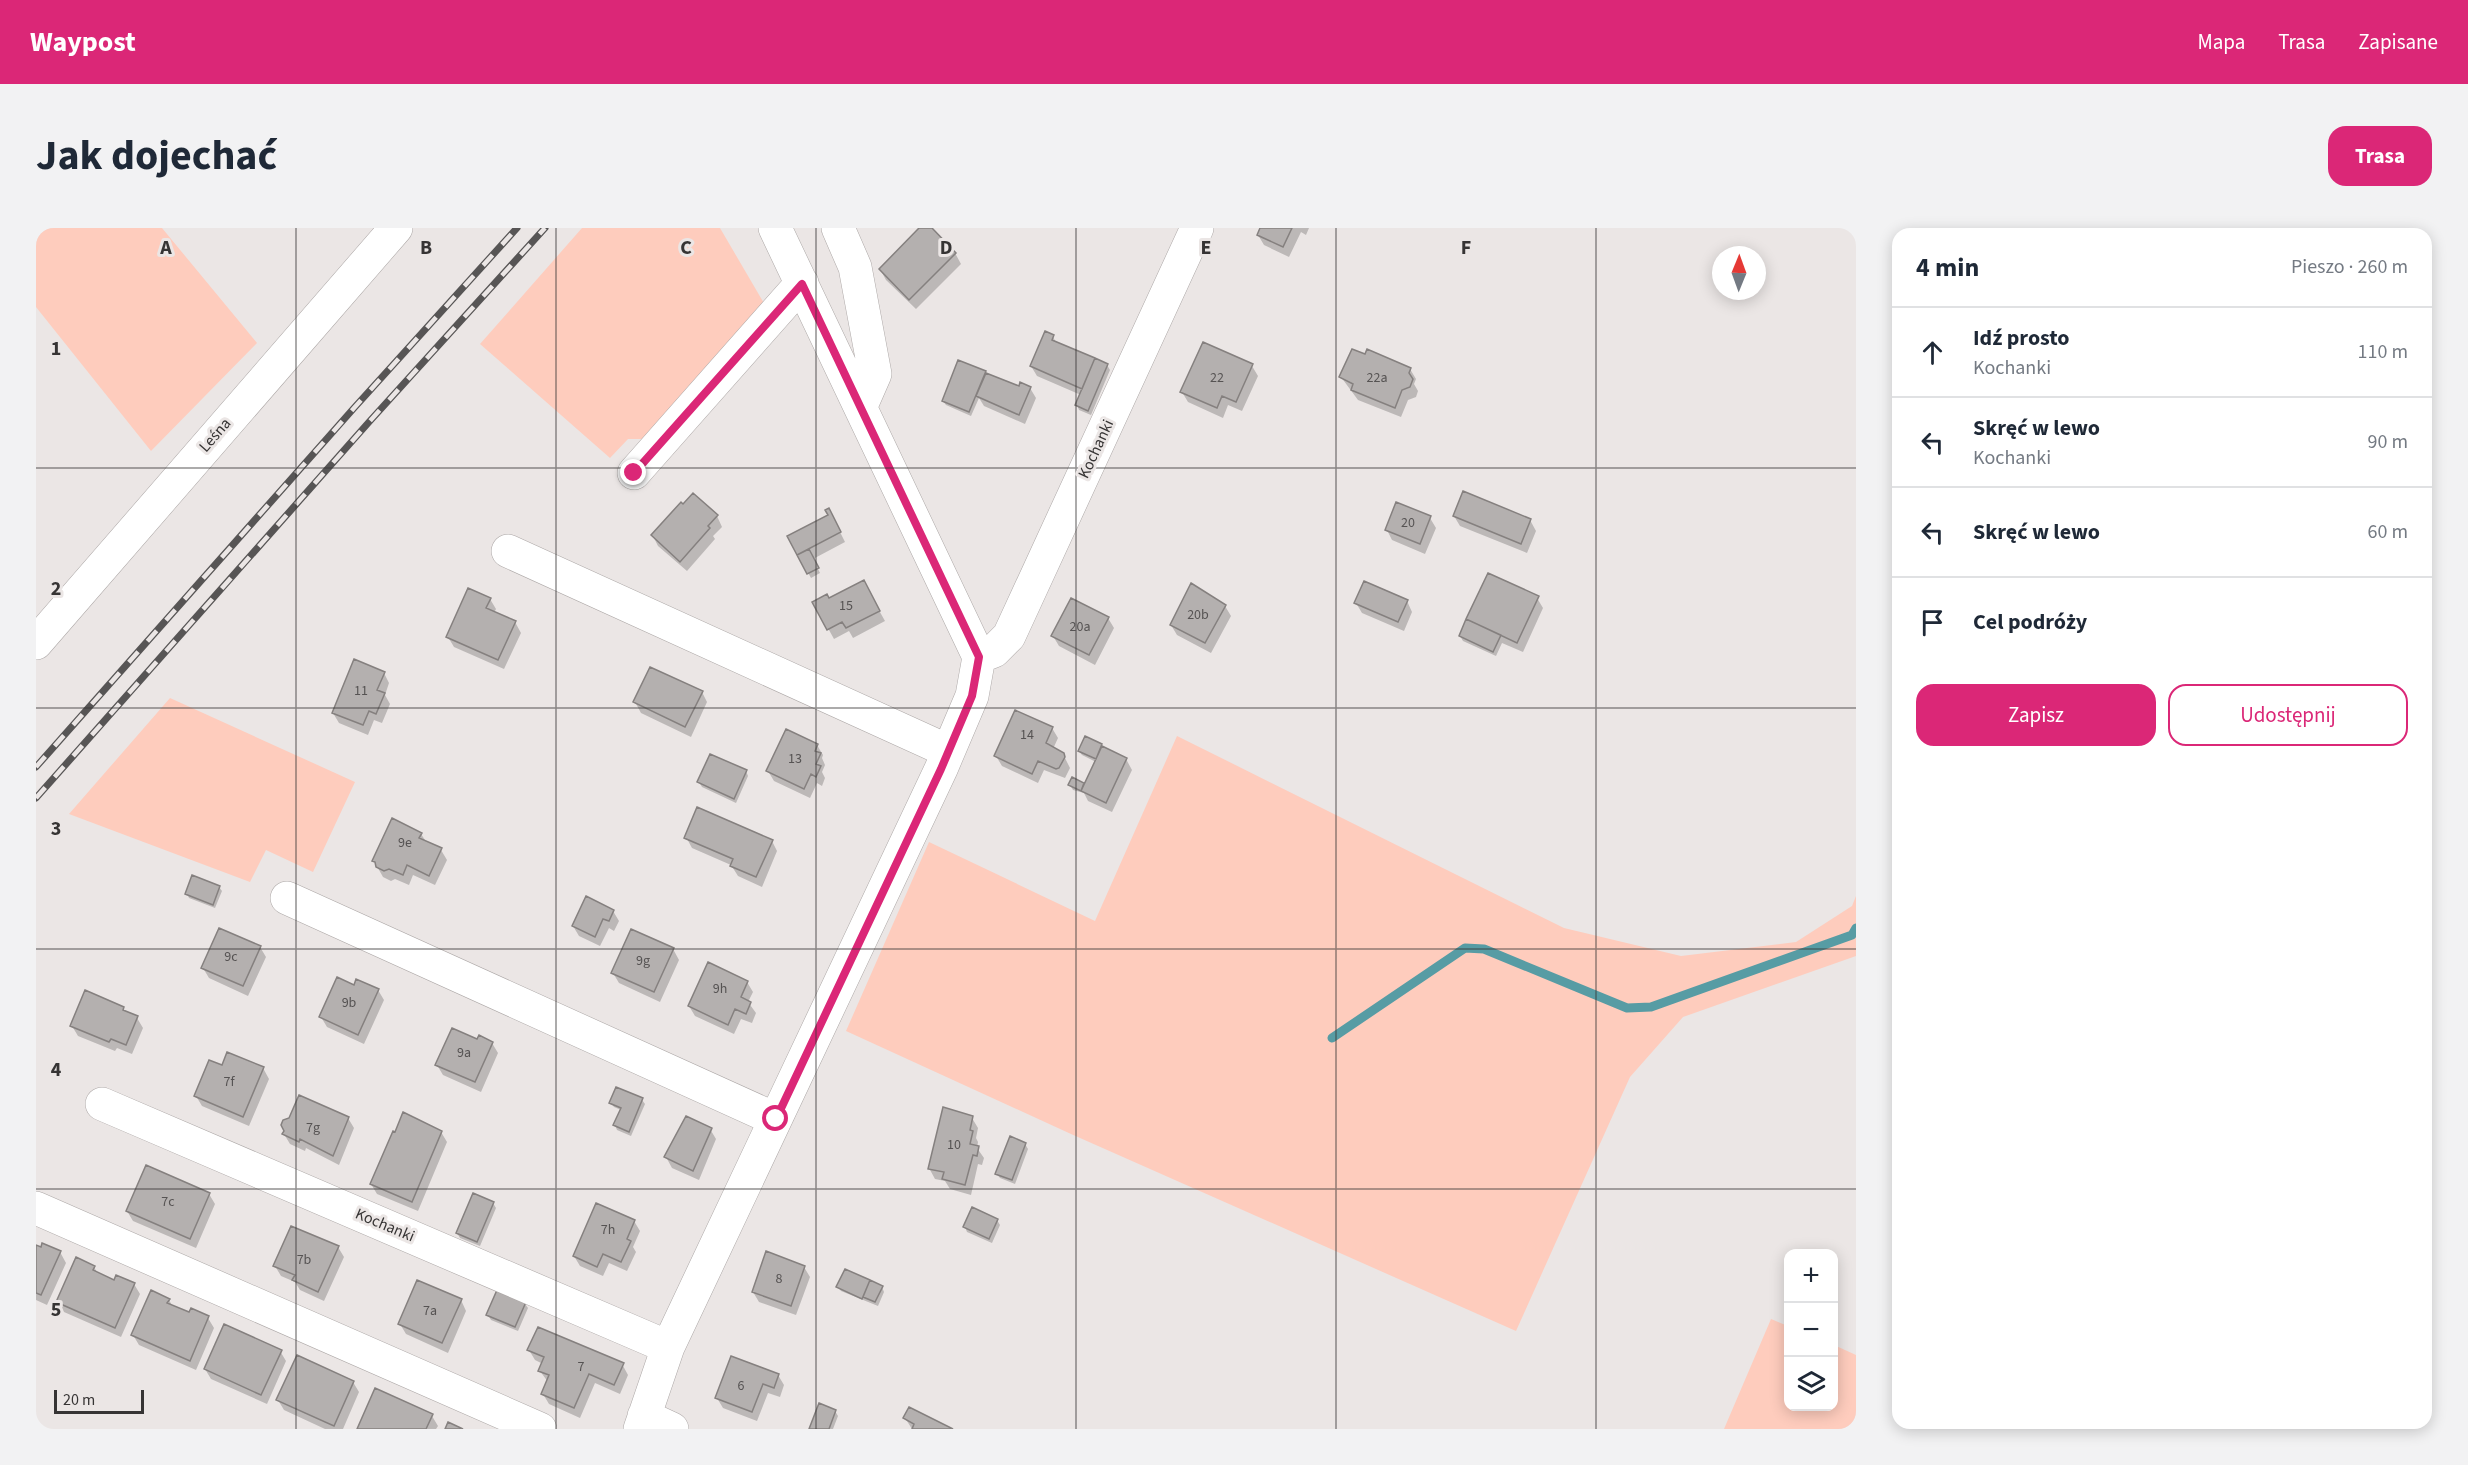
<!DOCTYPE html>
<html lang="pl">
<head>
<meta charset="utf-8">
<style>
  body { margin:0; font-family:"Source Sans 3",sans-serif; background:#f2f2f3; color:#1f2937 }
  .controls { position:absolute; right:18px; bottom:18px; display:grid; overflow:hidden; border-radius:12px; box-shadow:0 3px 15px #0003 }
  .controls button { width:54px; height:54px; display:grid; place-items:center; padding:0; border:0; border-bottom:2px solid #e0e1e3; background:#fff; color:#1f2937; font:30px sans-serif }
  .compass { position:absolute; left:1676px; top:18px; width:54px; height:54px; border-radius:50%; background:#fff; box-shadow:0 3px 15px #0003; rotate:1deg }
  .scale { position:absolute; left:18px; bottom:15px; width:90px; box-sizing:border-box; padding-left:6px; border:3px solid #363434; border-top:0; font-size:16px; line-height:21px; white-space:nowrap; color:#363434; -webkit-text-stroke:4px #ebe6e5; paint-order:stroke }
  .stop { position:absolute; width:18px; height:18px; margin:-14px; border:4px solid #db2777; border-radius:50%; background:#fff }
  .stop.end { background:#db2777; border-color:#fff; box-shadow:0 2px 6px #0008 }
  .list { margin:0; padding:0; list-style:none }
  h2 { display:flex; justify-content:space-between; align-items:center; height:78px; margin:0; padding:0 24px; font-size:26px }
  h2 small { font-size:20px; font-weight:400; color:#747a83 }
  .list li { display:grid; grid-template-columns:39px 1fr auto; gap:18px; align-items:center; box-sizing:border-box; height:90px; padding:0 24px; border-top:2px solid #e0e1e3 }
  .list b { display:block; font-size:22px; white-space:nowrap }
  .list p { margin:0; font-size:20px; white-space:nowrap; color:#747a83 }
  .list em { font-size:20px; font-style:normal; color:#747a83 }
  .actions { display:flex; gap:12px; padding:18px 24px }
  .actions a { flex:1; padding:14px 0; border:2px solid #db2777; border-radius:18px; text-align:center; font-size:21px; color:#db2777 }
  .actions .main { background:#db2777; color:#fff }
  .icon { flex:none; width:33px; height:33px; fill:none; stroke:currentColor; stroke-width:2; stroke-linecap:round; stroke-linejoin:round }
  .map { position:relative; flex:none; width:1820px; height:1201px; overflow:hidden; border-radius:18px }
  header { display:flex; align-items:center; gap:36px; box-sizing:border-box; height:84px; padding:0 30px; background:#db2777; color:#fff }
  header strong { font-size:28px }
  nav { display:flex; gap:33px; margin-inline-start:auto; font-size:21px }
  .intro { display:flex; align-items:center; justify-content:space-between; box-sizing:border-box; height:144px; padding:0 36px }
  h1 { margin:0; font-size:42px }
  .button { padding:15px 27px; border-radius:18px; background:#db2777; color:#fff; font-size:21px; font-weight:700 }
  main { display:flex; gap:36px; padding:0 36px }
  aside { flex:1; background:#fff; border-radius:18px; box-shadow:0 3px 15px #0003 }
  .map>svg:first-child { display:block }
  .green { fill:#feccbd }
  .shadow { fill:#0003 }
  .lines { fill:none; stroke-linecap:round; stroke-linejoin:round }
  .stream { stroke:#579ca4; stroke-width:9 }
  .building { fill:#b4b0af; stroke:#85807f; stroke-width:1.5 }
  .minor-casing { stroke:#ada8a7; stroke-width:34 }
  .minor { stroke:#fff; stroke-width:33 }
  .rail-casing { stroke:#575555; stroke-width:7 }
  .rail { stroke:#ebe6e5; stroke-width:4.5; stroke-dasharray:14; stroke-linecap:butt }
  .route { stroke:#db2777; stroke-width:8 }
  .grid { fill:none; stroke:#363434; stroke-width:1.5; stroke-opacity:0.55 }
  .labels { text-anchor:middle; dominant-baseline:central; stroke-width:6; stroke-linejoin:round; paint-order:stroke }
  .number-label { font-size:14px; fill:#565353 }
  .street-label { font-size:16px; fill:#363434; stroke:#ebe6e5 }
  .grid-label { font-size:20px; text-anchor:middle; font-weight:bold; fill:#363434; stroke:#ebe6e5; stroke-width:6; stroke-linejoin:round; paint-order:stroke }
</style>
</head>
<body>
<header>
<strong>Waypost</strong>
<nav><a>Mapa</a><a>Trasa</a><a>Zapisane</a></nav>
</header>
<div class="intro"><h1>Jak dojechać</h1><a class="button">Trasa</a></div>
<main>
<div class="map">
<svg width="1820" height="1201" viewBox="0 0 1820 1201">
  <rect width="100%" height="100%" fill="#ebe6e5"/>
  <path class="green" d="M0,0H126L221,115L115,223L0,79Z
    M546,0H684L729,77L612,211H592L574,230L444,116Z
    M134,470L319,554L277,644L230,622L214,654L33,586Z
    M1141,508L1528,700L1645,728L1760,714L1816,678L1820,668V728L1647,789L1594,849L1480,1103L1035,906L810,803L893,614L1059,693Z
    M1735,1091L1752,1098V1178H1798V1117L1820,1127V1201H1688Z"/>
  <path class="shadow" d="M886,0H893L919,25L925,36L880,81L850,52L844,41Z
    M1226,0H1273L1270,7L1265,4L1253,29L1228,17L1222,7Z
    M1017,109L1021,116L1071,137L1074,142L1055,187L1043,182L1041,177L1045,167L1001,148L995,138Z
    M1216,138L1222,148L1206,183L1192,177L1187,190L1152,174L1146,164Z
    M1374,141L1380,151L1378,156L1382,163L1380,169L1372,172L1365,189L1322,172L1305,149Z
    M949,145L983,160H994L1000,170L989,196L948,178L943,170L935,188L910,177L907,173Z
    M681,288L686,299L677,308L679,311L651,343L622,318L617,308Z
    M1418,288L1494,292L1500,303L1491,325L1424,298Z
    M1394,290L1400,300L1389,326L1356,312L1351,302Z
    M798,292L809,314L777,331L784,345L775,350L762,326Z
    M827,354L849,393L817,410L813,403L798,411L778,375L793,372Z
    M1501,370L1507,380L1487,424L1466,415L1460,428L1427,413L1424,408Z
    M454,371L460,381L458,385L479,394L485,405L468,441L418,419L412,409Z
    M1371,373L1376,384L1368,403L1326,385L1320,375Z
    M1189,378L1195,388L1175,425L1141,407L1135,397Z
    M1072,390L1078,400L1059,437L1023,418L1017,408Z
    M348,445L353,455L349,467L354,476L346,495L338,492L332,507L303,495L297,485Z
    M666,464L671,474L655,509L605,485L599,474Z
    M1016,500L1022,510L1017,521L1027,526L1034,540L1029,550L1008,542L1002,555L966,538L960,528Z
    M781,517L787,527L786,530L789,537L786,544L789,550L786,558L781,555L774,570L738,553L732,543Z
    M1065,517L1067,521L1090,531L1096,542L1076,584L1052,573L1048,565L1037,562L1034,557L1049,558L1060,534L1046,527L1043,523Z
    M710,543L712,548L700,575L666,559L663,554Z
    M385,606L391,615L405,622L411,632L399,657L377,647L373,657L359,651L355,653L347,649L338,633Z
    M650,609L736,613L741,623L726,659L702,648L695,637L656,620Z
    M183,659L186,663L179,680L153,670L151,665Z
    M577,683L583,693L578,703L573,700L564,718L543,708L537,698Z
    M224,719L230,729L212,768L173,750L167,740Z
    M637,721L643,732L624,774L583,755L577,745Z
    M711,754L717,764L712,774L720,785L716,795L705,791L698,806L659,788L653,778Z
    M319,759L342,762L348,772L328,816L291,799L285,789Z
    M87,780L91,785L101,790L107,800L96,826L81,820L79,823L42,808L36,798Z
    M442,813L456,815L462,825L445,864L407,847L401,837Z
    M186,838L227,840L233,851L213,898L166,878L160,868Z
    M606,872L609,876L595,908L581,902L579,897L585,882L578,879L575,875Z
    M312,890L318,900L303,937L270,920L269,923L254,916L248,906Z
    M936,890L942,900L940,910L942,914L941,920L948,930L946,937L942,936L935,967L914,961L909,953L899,951L893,940Z
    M674,901L680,911L663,952L636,940L630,929Z
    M405,904L411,914L382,983L341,966L335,956Z
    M989,916L992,921L979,956L964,950L961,946Z
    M173,966L179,976L160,1020L97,993L91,983Z
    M457,975L460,980L444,1018L424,1010L421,1005Z
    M961,992L964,997L956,1015L931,1004L929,999Z
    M598,993L604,1003L597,1019L600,1024L591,1043L573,1035L567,1048L544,1038L538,1028Z
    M0,1019L24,1024L30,1035L11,1077L0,1072Z
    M302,1019L308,1029L288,1073L264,1062L259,1054L245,1048L239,1038Z
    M58,1039L62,1046L79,1054L98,1056L104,1066L85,1109L28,1084L22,1074Z
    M768,1039L774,1049L760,1087L723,1074L717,1064Z
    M810,1043L846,1059L848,1064L842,1078L805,1063L802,1059Z
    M133,1072L137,1079L154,1086L156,1082L172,1090L178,1100L160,1142L103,1117L97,1107Z
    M425,1072L430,1083L412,1125L370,1106L364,1096Z
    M489,1076L492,1080L482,1103L455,1092L452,1087Z
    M493,1122L586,1136L592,1147L584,1166L559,1155L544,1190L513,1176L507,1166L512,1154L504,1143L507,1136L499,1132Z
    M244,1123L250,1133L231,1176L175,1151L169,1141Z
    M742,1147L748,1157L744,1169L732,1165L721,1193L687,1180L681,1170Z
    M317,1154L323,1164L307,1201H289L248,1182L242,1172Z
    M799,1183L802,1188L797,1201H774Z
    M396,1188L402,1198L400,1201H323Z
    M869,1190L914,1201H876Z"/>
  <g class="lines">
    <path class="stream" d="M1296,810L1429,720L1448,721L1591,780L1615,779L1816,707L1820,700"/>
  </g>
  <path class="building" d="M883,0H896L920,25L873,72L843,41Z
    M1224,0H1256L1247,19L1221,7Z
    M1009,103L1018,107L1016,112L1059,130L1046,161L994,138Z
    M1167,114L1217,136L1200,174L1186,168L1181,180L1144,164Z
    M1316,121L1329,126L1331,121L1375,140L1373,145L1377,151L1374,159L1366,162L1359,180L1315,162L1317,156L1303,149Z
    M1059,130L1072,136L1052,183L1039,177Z
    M922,132L950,143L933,184L906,173Z
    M950,145L983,158L984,154L995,159L983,187L940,168Z
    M1427,263L1495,291L1485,316L1417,288Z
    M657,265L682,287L672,298L674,300L644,334L615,307L645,274L647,276Z
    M1360,274L1395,288L1384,316L1349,302Z
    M793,280L805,304L761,327L751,308L792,287L789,282Z
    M773,321L783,340L771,346L761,327Z
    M1452,345L1503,368L1481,415L1430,391Z
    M828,352L844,383L810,400L806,394L791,402L776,374L791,366L793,370Z
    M1328,353L1372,372L1362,394L1318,375Z
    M1155,355L1190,377L1169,415L1134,397Z
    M432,360L455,370L450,380L480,393L462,432L410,409Z
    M1035,370L1073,389L1053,427L1015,408Z
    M1430,391L1465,407L1457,424L1423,408Z
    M318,431L349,444L341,462L349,465L340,486L333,483L327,497L296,485Z
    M614,439L667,463L649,499L597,474Z
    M979,482L1017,499L1010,515L1028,525L1029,529L1023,540L1020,541L1002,533L996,546L958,528Z
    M750,501L782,516L779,523L785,525L780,536L785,538L780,549L775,546L768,561L730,543Z
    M1049,508L1066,516L1060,531L1042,523Z
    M1066,518L1091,530L1070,575L1045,563Z
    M674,526L711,542L698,571L661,554Z
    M1036,549L1048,555L1045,563L1032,557Z
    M661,579L737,612L720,649L694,638L697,631L648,610Z
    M356,590L386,605L383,610L406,620L393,648L371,637L367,647L353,641L348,643L340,639L339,634L336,633Z
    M156,647L184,658L177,677L149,666Z
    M550,668L578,682L573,693L567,691L559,709L536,698Z
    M183,700L225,718L207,758L165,740Z
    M595,701L638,720L618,764L575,745Z
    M672,734L712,753L705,769L715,774L710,786L699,781L692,797L652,778Z
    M301,749L318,757L320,751L343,761L322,807L283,789Z
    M49,762L88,779L87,782L102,788L90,817L75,811L73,814L34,798Z
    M416,800L441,811L443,807L457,814L439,854L399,837Z
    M191,824L228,839L207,889L158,868L173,832L186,837Z
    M580,859L607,870L593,904L577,897L585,880L573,875Z
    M263,867L313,889L297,928L264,911L263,914L246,906L248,903L245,897L247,892L253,890Z
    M907,879L937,888L934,902L937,903L934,916L943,918L941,928L937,927L929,957L906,951L908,944L892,941Z
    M367,884L406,903L376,974L334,956L357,903L359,904Z
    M650,888L676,900L657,943L628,929Z
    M974,908L990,915L976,952L959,946Z
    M110,937L174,965L154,1011L90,983Z
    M437,965L458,974L441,1014L420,1005Z
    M560,975L599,992L591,1011L595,1013L585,1034L567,1026L561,1039L537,1028Z
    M936,979L962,991L953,1011L927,999Z
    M255,998L303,1018L282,1064L256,1052L259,1047L237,1038Z
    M6,1015L25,1023L5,1067L0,1065V1017L5,1019Z
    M730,1023L769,1038L755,1078L716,1064Z
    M40,1029L59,1038L57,1042L78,1052L80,1047L99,1055L79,1100L20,1074Z
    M809,1041L834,1052L826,1071L800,1059Z
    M381,1052L426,1071L406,1115L362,1096Z
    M834,1052L847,1058L839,1074L827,1069Z
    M115,1062L134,1071L131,1075L153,1084L155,1080L173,1088L154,1133L95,1107Z
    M461,1062L490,1074L479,1099L450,1087Z
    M188,1096L246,1122L225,1167L168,1141Z
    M502,1099L588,1135L578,1157L553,1146L538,1180L505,1166L513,1147L502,1143L508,1129L491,1122Z
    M261,1127L318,1153L298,1198L240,1172Z
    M695,1128L743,1146L738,1160L727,1156L716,1184L679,1170Z
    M339,1160L397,1186L390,1201H321Z
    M783,1175L800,1182L793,1201H773Z
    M873,1179L917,1201H876L878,1196L867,1190Z
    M412,1194L427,1201H409Z"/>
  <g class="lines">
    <g class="minor-casing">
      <path id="minor" d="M802,0L819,39L839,146L825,178
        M598,245L766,55
        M472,323L912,523
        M0,415L360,0
        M943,429L958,423L973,408L1161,0
        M251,670L739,891
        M66,876L632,1119
        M0,980L504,1201
        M608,1188L636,1201
        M604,1201L632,1119L905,541L936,468L943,429L739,0"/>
    </g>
    <use href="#minor" class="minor"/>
    <g class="rail-casing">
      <path id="rail" d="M0,539L318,180L481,0
        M0,570L333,194L509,0"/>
    </g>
    <use href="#rail" class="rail"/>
  </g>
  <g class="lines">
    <path class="route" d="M598,245L766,56L943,429L936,468L905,541L740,891"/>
  </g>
  <path class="grid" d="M260,0V1201M520,0V1201M780,0V1201M1040,0V1201M1300,0V1201M1560,0V1201M0,240H1820M0,480H1820M0,721H1820M0,961H1820"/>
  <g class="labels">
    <g class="number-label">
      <text x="1181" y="150">22</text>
      <text x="1341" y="150">22a</text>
      <text x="1372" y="295">20</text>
      <text x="810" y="378">15</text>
      <text x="1162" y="387">20b</text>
      <text x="1044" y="399">20a</text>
      <text x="325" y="463">11</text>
      <text x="991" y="507">14</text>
      <text x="759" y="531">13</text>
      <text x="369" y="615">9e</text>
      <text x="195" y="729">9c</text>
      <text x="607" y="733">9g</text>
      <text x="684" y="761">9h</text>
      <text x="313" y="775">9b</text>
      <text x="428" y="825">9a</text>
      <text x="193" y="854">7f</text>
      <text x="277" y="900">7g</text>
      <text x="918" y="917">10</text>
      <text x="132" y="974">7c</text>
      <text x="572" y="1002">7h</text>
      <text x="268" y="1032">7b</text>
      <text x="743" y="1051">8</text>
      <text x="394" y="1083">7a</text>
      <text x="545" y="1139">7</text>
      <text x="705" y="1158">6</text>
    </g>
    <g class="street-label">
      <text transform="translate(179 207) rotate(-49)">Leśna</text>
      <text transform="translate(1060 221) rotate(-65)">Kochanki</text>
      <text transform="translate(349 997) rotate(23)">Kochanki</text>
    </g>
  </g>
  <g class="grid-label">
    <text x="130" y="26">A</text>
    <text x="390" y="26">B</text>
    <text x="650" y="26">C</text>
    <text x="910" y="26">D</text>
    <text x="1170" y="26">E</text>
    <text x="1430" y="26">F</text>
    <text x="20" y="127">1</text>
    <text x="20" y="367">2</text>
    <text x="20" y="607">3</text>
    <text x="20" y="848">4</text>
    <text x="20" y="1088">5</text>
  </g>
</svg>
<div class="controls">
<button>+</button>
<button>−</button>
<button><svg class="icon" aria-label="layers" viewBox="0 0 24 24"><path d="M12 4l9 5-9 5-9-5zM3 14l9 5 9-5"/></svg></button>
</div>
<svg class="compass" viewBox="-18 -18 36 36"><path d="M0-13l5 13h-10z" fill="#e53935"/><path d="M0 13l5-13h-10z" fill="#747a83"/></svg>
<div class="scale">20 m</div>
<div class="stop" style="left:740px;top:891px"></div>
<div class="stop end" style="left:598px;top:245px"></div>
</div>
<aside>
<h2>4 min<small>Pieszo · 260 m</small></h2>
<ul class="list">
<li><svg class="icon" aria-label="ahead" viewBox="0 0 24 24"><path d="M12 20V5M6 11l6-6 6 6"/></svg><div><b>Idź prosto</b><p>Kochanki</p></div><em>110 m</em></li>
<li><svg class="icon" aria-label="left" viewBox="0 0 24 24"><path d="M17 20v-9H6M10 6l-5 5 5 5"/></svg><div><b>Skręć w lewo</b><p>Kochanki</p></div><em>90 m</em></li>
<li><svg class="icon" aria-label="left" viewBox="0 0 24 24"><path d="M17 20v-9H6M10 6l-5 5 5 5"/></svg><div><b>Skręć w lewo</b></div><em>60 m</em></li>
<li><svg class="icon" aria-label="arrive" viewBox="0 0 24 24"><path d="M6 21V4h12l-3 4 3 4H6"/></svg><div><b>Cel podróży</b></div></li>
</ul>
<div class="actions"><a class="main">Zapisz</a><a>Udostępnij</a></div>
</aside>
</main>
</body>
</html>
